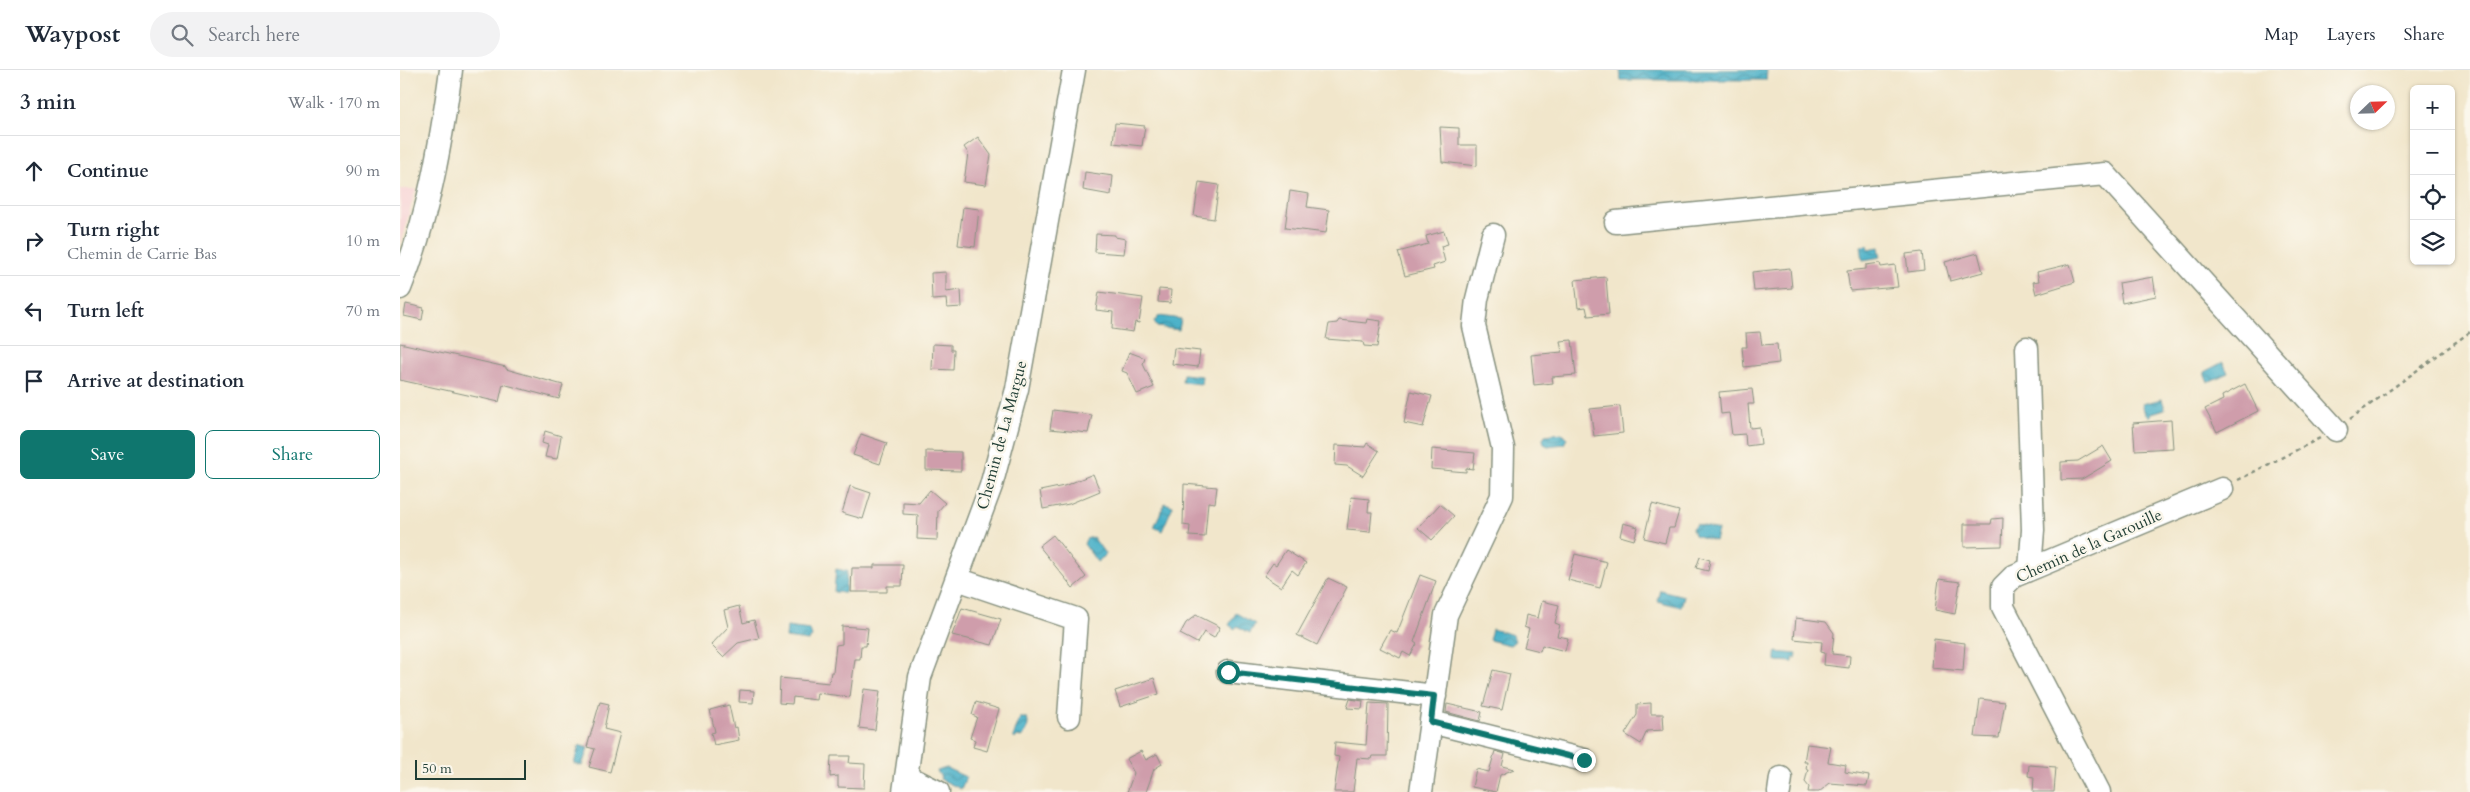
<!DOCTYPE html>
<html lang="en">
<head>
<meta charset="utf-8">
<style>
  body { margin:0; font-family:Cardo,serif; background:#f2f2f3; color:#1f2937 }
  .controls { position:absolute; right:15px; top:15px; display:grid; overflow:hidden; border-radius:8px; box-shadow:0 1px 4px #0004 }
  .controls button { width:45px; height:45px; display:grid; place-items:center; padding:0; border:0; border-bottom:1px solid #e0e1e3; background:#fff; color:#1f2937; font:25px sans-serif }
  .compass { position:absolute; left:1950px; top:15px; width:45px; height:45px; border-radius:50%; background:#fff; box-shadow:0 1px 4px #0004; rotate:67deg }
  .scale { position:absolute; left:15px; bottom:12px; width:111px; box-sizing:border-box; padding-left:5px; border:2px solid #1f3d34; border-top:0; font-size:14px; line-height:18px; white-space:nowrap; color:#1f3d34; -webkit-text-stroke:4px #fbf7ec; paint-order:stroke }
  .stop { position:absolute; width:15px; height:15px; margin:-11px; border:4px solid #0f766e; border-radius:50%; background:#fff }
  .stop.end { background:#0f766e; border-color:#fff; box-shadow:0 1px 5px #0008 }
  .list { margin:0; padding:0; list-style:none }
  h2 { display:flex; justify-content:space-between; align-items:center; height:65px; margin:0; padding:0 20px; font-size:21px }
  h2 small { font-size:16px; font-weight:400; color:#747a83 }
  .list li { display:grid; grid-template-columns:32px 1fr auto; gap:15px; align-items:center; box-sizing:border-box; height:70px; padding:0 20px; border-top:1px solid #e0e1e3 }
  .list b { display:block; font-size:19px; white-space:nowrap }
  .list p { margin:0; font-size:16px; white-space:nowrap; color:#747a83 }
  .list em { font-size:16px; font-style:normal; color:#747a83 }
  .actions { display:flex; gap:10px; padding:15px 20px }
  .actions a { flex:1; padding:11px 0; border:1px solid #0f766e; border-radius:8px; text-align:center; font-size:18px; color:#0f766e }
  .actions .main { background:#0f766e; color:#fff }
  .icon { flex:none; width:28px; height:28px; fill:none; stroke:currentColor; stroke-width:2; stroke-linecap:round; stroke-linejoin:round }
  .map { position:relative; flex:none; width:2070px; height:722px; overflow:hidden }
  header { display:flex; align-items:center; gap:30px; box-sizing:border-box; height:70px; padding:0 25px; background:#fff; border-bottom:1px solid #e0e1e3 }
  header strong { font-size:24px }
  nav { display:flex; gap:28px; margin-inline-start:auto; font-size:18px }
  .search { width:350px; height:45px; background:#f2f2f3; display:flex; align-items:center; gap:12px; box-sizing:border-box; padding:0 18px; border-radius:28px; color:#747a83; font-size:19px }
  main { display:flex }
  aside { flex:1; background:#fff }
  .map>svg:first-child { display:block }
  .built { fill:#f7cfd3 }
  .water { fill:url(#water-waves); stroke:#34767e }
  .building { fill:#cf9dab }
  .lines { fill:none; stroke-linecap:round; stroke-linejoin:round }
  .minor-casing { stroke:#889280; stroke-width:25 }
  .path { stroke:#889280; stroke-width:2.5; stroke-dasharray:4 4; stroke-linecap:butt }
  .minor { stroke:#fff; stroke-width:22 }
  .route { stroke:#0f766e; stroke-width:6 }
  .labels { text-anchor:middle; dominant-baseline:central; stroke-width:5; stroke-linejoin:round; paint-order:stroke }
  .street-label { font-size:16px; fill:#1f3d34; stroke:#fbf7ec }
</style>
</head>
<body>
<header>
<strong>Waypost</strong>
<div class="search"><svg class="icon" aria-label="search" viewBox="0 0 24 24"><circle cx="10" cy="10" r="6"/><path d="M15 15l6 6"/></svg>Search here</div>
<nav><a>Map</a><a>Layers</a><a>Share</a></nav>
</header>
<main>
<aside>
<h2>3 min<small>Walk · 170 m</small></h2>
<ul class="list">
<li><svg class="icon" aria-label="ahead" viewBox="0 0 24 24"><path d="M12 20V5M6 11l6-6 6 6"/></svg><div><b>Continue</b></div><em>90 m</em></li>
<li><svg class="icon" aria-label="right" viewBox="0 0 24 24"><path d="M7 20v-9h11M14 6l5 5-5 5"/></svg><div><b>Turn right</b><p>Chemin de Carrie Bas</p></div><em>10 m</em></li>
<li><svg class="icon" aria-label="left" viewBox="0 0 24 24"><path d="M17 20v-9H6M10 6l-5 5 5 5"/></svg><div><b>Turn left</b></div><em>70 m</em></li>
<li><svg class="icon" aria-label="arrive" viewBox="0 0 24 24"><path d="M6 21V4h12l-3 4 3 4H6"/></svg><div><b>Arrive at destination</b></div></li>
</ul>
<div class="actions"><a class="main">Save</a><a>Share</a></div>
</aside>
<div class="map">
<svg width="2070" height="722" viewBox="0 0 2070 722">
  <defs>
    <pattern id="water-waves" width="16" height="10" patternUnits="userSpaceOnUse" patternTransform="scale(1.25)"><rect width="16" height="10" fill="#49b0c8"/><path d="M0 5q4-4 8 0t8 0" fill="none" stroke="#3c90a3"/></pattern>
  </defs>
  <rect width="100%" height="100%" fill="#fbf7ec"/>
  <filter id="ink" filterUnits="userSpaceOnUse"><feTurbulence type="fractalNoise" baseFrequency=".02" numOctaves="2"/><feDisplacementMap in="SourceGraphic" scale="10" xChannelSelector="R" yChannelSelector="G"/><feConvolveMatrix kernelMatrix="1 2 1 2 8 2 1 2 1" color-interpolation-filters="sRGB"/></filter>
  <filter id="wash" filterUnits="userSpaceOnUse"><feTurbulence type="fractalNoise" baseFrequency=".0096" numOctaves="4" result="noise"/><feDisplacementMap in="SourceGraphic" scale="20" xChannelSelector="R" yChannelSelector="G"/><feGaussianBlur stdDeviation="1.12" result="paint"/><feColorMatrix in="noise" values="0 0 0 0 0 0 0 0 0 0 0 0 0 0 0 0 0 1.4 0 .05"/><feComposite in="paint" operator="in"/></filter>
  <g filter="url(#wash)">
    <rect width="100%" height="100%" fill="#f1e6cb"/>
    <path class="built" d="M0,119H16L0,174Z"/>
    <path class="water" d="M1220,0H1367L1366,10H1221Z
      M1468,175L1469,179L1479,177L1481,187L1463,190L1461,176Z
      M759,246L781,249L779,260L757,257L754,252Z
      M1823,292L1828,303L1808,312L1804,302Z
      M783,304L802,306L801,314L782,312Z
      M1762,329L1765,339L1752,343L1750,347L1745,344L1742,334Z
      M1162,363L1167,368L1164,374L1148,376L1144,374L1143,369L1145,365Z
      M765,433L773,436L762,461L754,457Z
      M1296,454L1318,460L1315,471L1294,465L1292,458Z
      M693,467L706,485L697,492L684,474L686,469Z
      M436,499L447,501L445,523L434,522Z
      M1260,520L1284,526L1281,537L1257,531Z
      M836,543L855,554L850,563L837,556L835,559L829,555Z
      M387,557L410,560L412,567L408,571L386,568Z
      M1092,559L1113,565L1115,571L1110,575L1089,570Z
      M1376,582L1397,584L1396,588H1393V592L1376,591Z
      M620,648H627C630,654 626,664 621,667L617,666L615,669L613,667Z
      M179,675L188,678L182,696L174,694Z
      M546,698L566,707L561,719L540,709L541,707L537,701Z"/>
    <g id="blocks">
      <path class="building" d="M715,53L745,56L742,76L713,73Z
        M1040,57L1059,58V75H1077V96L1042,92Z
        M578,67L591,85L586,115L564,112L568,83L564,77Z
        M685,102L713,106L711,125L683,120Z
        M799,112L819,115L814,149L794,146Z
        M890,121L909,124L907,137L929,140L926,163L885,158Z
        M563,137L579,139L575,177L558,175Z
        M1044,161L1048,174L1041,176L1045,192L1033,196L1034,199L1005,206L998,182L1028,174L1026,166Z
        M696,164L715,165V167L726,169L724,184L695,182Z
        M1522,182L1524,200L1508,202L1506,184Z
        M1578,183L1583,202L1550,211L1545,192Z
        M1480,193L1481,197L1495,195L1498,217L1450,221L1447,201L1466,199V195Z
        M1670,194L1675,212L1636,224L1633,212L1639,211L1637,202Z
        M1390,198L1392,218L1354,221L1352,202Z
        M546,202V222L561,220L562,237L547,238L546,229L532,230L531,203Z
        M1206,207L1209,244L1188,246L1186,237L1178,238L1175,210Z
        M1753,207L1756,226L1722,233L1719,213Z
        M759,219L771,220L770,233L758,232Z
        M699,222L743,228L739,253L735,252L733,262L712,259L713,242L696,240Z
        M6,234L24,238L22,250L4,246Z
        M967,249L981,251L977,277L964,276L963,272L926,269L929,254L937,253L939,250L966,253Z
        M1360,262L1362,275L1377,274L1379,293L1344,297L1342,277H1347L1346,263Z
        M1172,270L1176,305L1152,307L1153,313L1134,315L1131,285L1162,282L1160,271Z
        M0,273L106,297V299L163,315L159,329L103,314L99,332L0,310Z
        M533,274L551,275V280H554L553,300L532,299Z
        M774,278L800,281L798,297L772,294Z
        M729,282L745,288L743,294L754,317L737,324L727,303L722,301Z
        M1845,314L1858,341L1817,362L1805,339L1823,330L1822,326Z
        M1352,319L1354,334H1348L1350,358L1359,357L1361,374L1346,376L1345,364L1332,365L1329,343L1321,344L1319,322Z
        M1011,321L1032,326L1023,357L1004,353Z
        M1220,336L1223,363L1194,366L1190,339Z
        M653,340L692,345L688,363L650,359Z
        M1771,350L1773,378L1735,380L1733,353Z
        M145,361L161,366L157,389L145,387L148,375L142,373Z
        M461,364L487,373L480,394L453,385Z
        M967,373L979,381L963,406L947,396L935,395L936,375L965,377Z
        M1703,376L1712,391L1682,409L1661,410V392L1678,391Z
        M1032,379L1075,383L1073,399L1066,398V402L1031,399Z
        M526,381L561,382V401L526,400Z
        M693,404L700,421L669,434L643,439L640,421L664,416Z
        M784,414L817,417L815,433L808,432L805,467L789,466L790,456L783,455Z
        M450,416L471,423L463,449L442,443Z
        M530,420L545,433L538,441L537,470L517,469L518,445L503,444V432L519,433Z
        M951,427L969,429L968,442H972L970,462L947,460Z
        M1040,434L1054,446L1032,470L1018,458Z
        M1252,434L1279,441L1274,458H1269L1265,473L1244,468Z
        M1603,448L1602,476L1564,477V454H1591L1592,449Z
        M1223,453L1238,457L1234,470L1220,466Z
        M653,465L686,507L673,518L639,476Z
        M886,480L906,493L898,505L892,500L881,517L864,506L873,493L876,495Z
        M1175,484L1207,492L1200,518L1168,510Z
        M1300,487L1310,490L1308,501L1296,498Z
        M474,495H503L502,516H487V522H451L452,498H474Z
        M1020,505L1036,511L1014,572L1017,574L1010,586L1003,582L1000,588L980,578L990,560L997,563Z
        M928,508L947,517L917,575L897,565Z
        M1539,509L1560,512L1555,544L1535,540Z
        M1142,531L1159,535L1155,553L1160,555L1157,566L1168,568L1165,581L1142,575L1140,581L1124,577L1129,559L1124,557L1126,545L1138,548Z
        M339,536L343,553L354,550L359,568L338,573L323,587L311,575L328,557L324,540Z
        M562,538L601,549L592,575L552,565Z
        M796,545L820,557L814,568L804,562L797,573L780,564L786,553Z
        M1396,548L1426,552L1434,563L1432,584L1450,586L1449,598L1424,595L1425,583L1421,582L1422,572L1394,569Z
        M442,556L468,558L466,576H461L460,589H455L450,627L417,623L416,630L393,627L392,634L379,633L380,608L429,613L431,602H433L436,575L442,574Z
        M1534,569L1565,573L1563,601L1532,598Z
        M1093,600L1110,604L1102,640L1083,636Z
        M754,608L759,624L720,637L715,621Z
        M464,619L480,621L475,660L459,658Z
        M340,620L354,621L353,633L339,632Z
        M950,629L963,631L962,639L947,638Z
        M1580,629L1605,632L1599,668L1575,667Z
        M200,632L209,634L204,659L220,663L210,702L189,697L195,679L187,677Z
        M576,632L599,639L587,681L573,677L575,670L570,668L577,647L572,645Z
        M969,633L988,634L987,686H972L971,689L957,688L953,722H934L939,687L934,686L935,672L966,675Z
        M1251,633V644H1263L1264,660L1247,661L1241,674L1225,664L1237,645V634Z
        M1047,634L1082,642L1080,651L1046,642Z
        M329,635L334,658L337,657L339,670L314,675L311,663L315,662L310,640Z
        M1407,674L1431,677L1428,692L1446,695L1445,702L1469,706L1467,716L1430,713L1419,722H1408L1409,717L1405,712L1408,699H1406L1407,692H1404Z
        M741,681L746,690L757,684L762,694L754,699L746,722H727L734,703L726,689Z
        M1095,681L1105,684L1102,696L1114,699L1100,705L1096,722L1072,717L1076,699L1089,702Z
        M431,686H450L449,693L465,694L464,718L438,717V706L430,707Z
        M1629,695L1656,697L1654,722H1633L1634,707L1628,706Z"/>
    </g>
  </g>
  <g filter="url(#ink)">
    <use href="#blocks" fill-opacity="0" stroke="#889280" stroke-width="1"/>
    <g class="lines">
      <g class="minor-casing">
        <path id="minor" d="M1216,152L1705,104L1936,360
          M0,218C28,150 41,73 51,0
          M1627,278L1633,460L1630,499
          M557,509L676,549L669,647
          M828,602L1035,626
          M1031,652L1184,690
          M506,706L538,722
          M504,722L520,607L591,416L617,319L674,0
          M1021,722L1046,545L1102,426L1103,378L1074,256L1077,229L1093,165
          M1379,722L1381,708
          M1699,722L1603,537V517L1614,506L1822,419"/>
      </g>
      <path class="path" d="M1950,349L2070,262
        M1838,410L1920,368"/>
      <use href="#minor" class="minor"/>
    </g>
  </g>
  <g class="lines" filter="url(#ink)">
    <path class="route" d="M828,602L1034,626L1031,652L1184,690"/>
  </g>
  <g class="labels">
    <g class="street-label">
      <text transform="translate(602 365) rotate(-75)">Chemin de La Margue</text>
      <text transform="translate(1689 476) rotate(-24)">Chemin de la Garouille</text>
    </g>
  </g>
</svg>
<div class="controls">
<button>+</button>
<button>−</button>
<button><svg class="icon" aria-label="locate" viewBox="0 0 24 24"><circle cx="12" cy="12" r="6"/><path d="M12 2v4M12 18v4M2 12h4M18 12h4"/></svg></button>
<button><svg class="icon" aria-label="layers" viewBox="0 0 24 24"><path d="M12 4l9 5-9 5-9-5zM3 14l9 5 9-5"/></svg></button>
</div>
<svg class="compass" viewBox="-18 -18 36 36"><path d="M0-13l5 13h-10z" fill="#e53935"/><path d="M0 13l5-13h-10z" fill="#747a83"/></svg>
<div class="scale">50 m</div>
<div class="stop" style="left:828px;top:602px"></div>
<div class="stop end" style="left:1184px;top:690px"></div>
</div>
</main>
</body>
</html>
